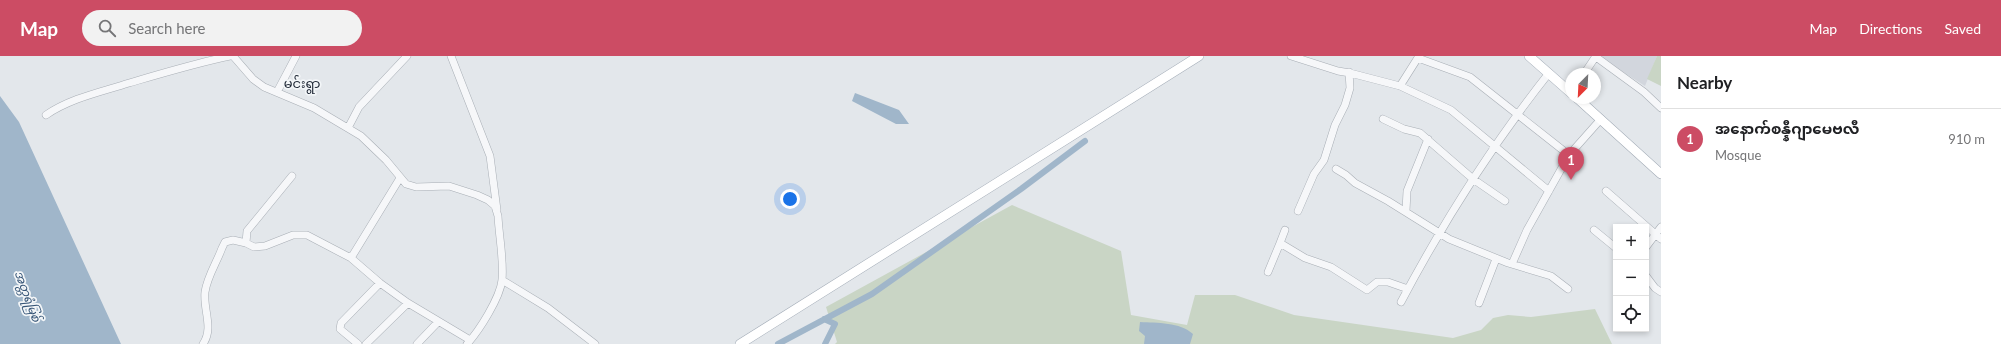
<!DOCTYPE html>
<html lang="en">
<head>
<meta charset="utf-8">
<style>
  body { margin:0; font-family:Lato,"Noto Sans Myanmar",sans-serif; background:#f2f2f2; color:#202124 }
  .controls { position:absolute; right:12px; bottom:12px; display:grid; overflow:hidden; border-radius:0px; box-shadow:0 2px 6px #0003 }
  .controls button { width:36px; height:36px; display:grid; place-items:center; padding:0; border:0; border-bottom:1px solid #e0e0e0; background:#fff; color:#202124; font:20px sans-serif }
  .compass { position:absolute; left:1565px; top:12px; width:36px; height:36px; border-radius:50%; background:#fff; box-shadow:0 2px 6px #0003; rotate:204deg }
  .you { position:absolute; left:790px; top:143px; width:14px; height:14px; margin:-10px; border:3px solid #fff; border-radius:50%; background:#1a73e8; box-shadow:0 0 0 6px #1a73e833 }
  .badge { display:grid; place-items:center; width:26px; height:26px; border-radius:50%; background:#cc4c64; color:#fff; font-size:13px; font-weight:700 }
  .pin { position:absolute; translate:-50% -33px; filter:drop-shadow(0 1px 2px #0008) }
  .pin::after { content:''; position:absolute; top:21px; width:14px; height:12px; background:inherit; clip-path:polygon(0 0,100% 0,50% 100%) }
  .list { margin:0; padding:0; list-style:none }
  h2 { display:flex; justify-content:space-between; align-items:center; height:52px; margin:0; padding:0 16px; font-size:17px }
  h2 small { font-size:13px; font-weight:400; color:#757577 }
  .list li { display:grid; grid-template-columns:26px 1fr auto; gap:12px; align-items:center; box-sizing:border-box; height:60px; padding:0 16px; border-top:1px solid #e0e0e0 }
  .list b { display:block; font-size:15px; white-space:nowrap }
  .list p { margin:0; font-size:13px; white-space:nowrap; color:#757577 }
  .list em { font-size:13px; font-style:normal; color:#757577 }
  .icon { flex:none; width:22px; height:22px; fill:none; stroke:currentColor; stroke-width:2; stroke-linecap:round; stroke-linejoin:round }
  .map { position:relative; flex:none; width:1661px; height:288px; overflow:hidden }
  header { display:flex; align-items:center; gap:24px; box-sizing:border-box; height:56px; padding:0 20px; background:#cc4c64; color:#fff }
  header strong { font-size:19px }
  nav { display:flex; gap:22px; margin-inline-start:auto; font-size:14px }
  .search { width:280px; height:36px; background:#f2f2f2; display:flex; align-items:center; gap:10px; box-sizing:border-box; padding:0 14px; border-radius:22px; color:#757577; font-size:15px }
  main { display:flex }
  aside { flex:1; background:#fff }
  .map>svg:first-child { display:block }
  .built { fill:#d2d6dd }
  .green { fill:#c9d5c5 }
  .water { fill:#a0b6ca }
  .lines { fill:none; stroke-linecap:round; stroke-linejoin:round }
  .canal { stroke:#a0b6ca; stroke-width:6 }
  .minor-casing { stroke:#a8aeb5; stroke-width:8 }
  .major-casing { stroke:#a3acb7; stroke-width:10 }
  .minor { stroke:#f6f7f9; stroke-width:7 }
  .major { stroke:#fff; stroke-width:9 }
  .labels { text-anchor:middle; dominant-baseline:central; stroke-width:3.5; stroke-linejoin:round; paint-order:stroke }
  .water-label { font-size:12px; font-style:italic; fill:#365577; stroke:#f3f6f8 }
  .quarter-label { font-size:13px; fill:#1d2634; stroke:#f3f6f8 }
</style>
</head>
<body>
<header>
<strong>Map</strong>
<div class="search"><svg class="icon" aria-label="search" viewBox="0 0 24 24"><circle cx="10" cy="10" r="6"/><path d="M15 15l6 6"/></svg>Search here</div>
<nav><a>Map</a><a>Directions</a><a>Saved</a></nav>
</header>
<main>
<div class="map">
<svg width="1661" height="288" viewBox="0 0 1661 288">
  <rect width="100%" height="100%" fill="#e3e7eb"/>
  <path class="built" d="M1598,0H1657L1645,30Z"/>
  <path class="green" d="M1657,0H1661V30L1647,23Z
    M1012,149L1121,195L1131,259L1187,269L1195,239H1235L1294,259L1453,282L1481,274L1493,262L1508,259L1531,261L1595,253L1612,288H835L837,286L826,251Z"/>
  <path class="water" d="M855,37L899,54L909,68H896L852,45Z
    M0,40L19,66L121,288H0Z
    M1140,266C1157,267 1180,266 1193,278L1190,288H1144L1145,280L1139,275Z"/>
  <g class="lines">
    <path class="canal" d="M824,263L835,268L825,288
      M778,288L872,238L1021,133L1085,85"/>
    <g class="minor-casing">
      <path id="minor" d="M233,0L253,23L264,31L314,52L361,80L386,104L406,128L416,131L449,130L477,139L488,144L495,150L498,160C499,180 504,205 502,224C500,242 479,275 467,288
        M451,0L490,100L497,154
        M1291,0L1338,15L1350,17L1400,30L1451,54L1549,135
        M1596,1L1644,36L1661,52
        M1418,2L1470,21L1569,99
        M1584,18L1596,0
        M1400,30L1419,0
        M277,36L296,0
        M46,59C71,42 101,36 129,27C163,17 196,7 230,0
        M1383,63L1404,73L1420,77L1473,123L1505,145
        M348,72L359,51L407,0
        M1336,113L1346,119L1355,127L1388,145L1449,183L1508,207L1551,220L1568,233
        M292,120L247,175L246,187L254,191L265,190L293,179H307L351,202L380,227L408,247L470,284
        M1606,135L1661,183
        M1298,155L1314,118L1324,104L1335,69L1345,49L1350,32L1349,16
        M1406,155L1407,135L1428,83
        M1594,174L1616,192
        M1280,187L1285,174
        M1646,191L1661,171
        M351,202L400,122
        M1512,208L1527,174L1569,99L1601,63
        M1268,216L1280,187L1305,202L1331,211L1367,234L1377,226H1388L1408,233
        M1646,220L1655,232L1661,236
        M502,224L548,252L595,288
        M1401,246C1444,165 1492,89 1549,17
        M1479,247L1496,203
        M203,288C214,272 203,254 205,236C207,221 217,206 222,192L225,186L233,184L246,187
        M358,288L340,273L341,267L380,227
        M366,288L408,247
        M417,288L438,266"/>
    </g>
    <g class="major-casing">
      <path id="major" d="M1529,0L1571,37
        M1577,42L1661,118
        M740,288L1199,0"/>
    </g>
    <use href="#minor" class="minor"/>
    <use href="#major" class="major"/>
  </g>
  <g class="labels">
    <g class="water-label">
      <text transform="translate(28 240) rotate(70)">အတ္တရံမြစ်</text>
    </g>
    <g class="quarter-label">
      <text x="302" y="27">မင်းရွာ</text>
    </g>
  </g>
</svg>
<div class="controls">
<button>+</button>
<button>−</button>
<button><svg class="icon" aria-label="locate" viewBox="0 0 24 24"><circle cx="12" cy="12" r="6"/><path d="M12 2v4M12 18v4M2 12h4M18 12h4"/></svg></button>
</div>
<svg class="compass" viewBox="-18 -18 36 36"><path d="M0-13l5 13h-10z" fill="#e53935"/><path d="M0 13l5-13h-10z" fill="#757577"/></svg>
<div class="you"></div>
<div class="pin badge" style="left:1571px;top:124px">1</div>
</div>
<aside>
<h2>Nearby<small></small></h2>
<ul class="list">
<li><span class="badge">1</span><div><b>အနောက်စန္နီဂျာမေဗလီ</b><p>Mosque</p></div><em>910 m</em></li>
</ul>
</aside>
</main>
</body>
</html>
